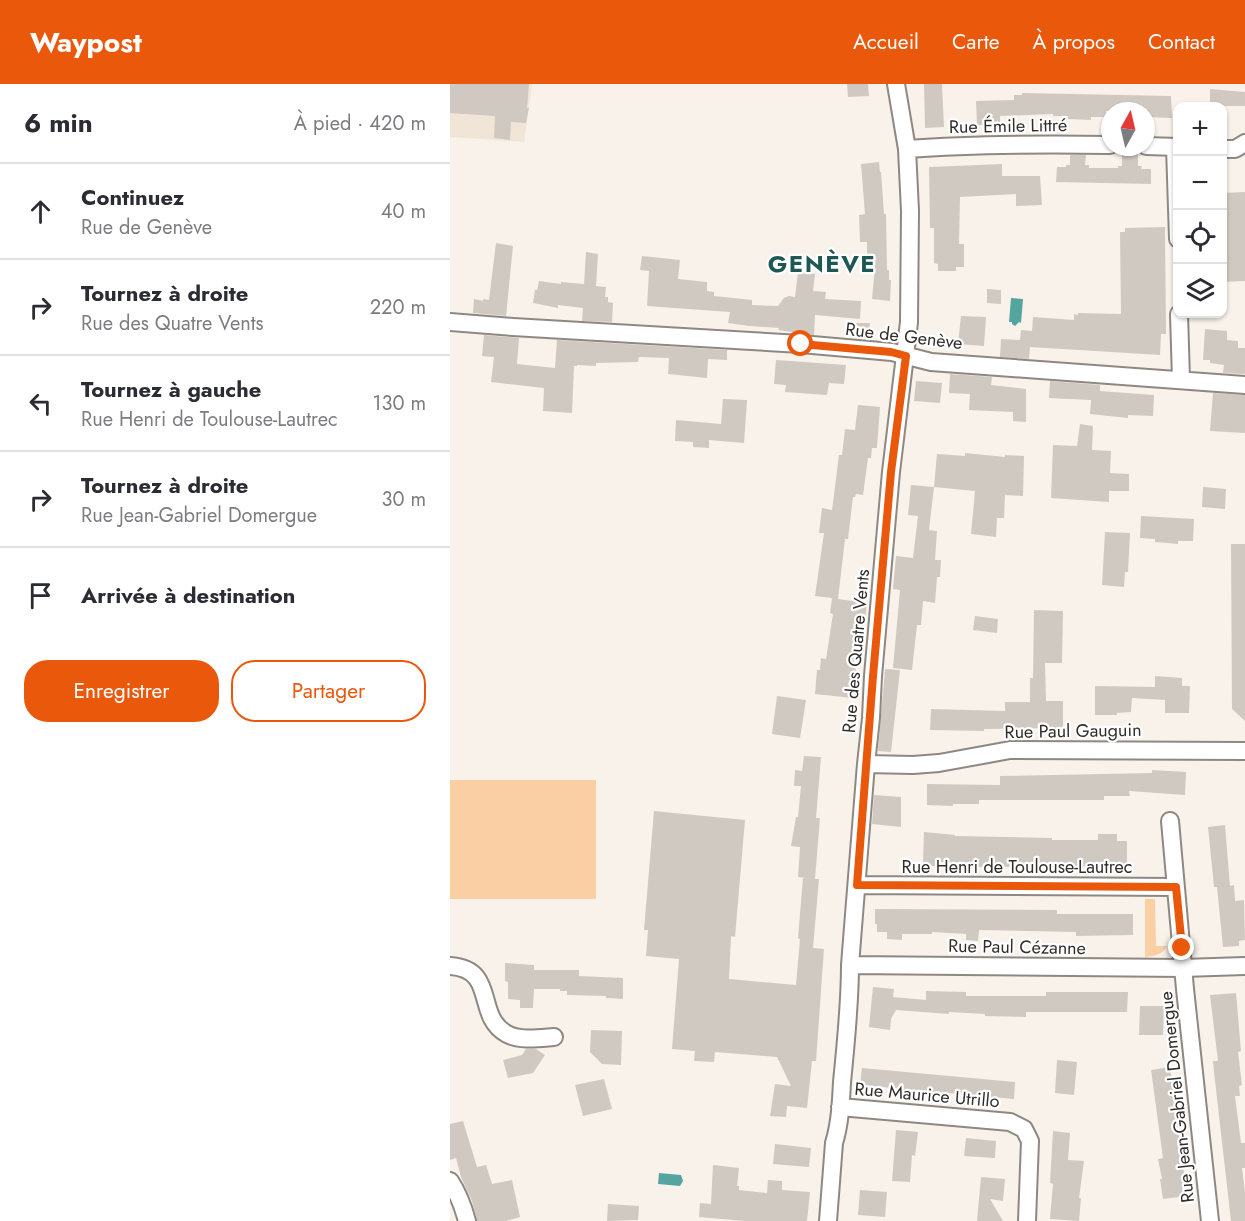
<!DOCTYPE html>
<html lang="fr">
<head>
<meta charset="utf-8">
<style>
  body { margin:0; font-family:Jost,sans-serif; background:#f7f7f7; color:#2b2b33 }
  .controls { position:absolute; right:18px; top:18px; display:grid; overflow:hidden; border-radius:12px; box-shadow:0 2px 4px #0004 }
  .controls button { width:54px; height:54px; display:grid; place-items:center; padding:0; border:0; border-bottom:2px solid #e1e1e2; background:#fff; color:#2b2b33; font:30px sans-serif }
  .compass { position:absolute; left:651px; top:18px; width:54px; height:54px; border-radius:50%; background:#fff; box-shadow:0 2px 4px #0004; rotate:8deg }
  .stop { position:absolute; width:18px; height:18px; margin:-14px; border:4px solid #ea580c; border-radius:50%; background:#fff }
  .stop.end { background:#ea580c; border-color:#fff; box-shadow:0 2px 6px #0008 }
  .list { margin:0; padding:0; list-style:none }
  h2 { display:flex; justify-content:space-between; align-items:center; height:78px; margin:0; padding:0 24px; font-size:26px }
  h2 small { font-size:20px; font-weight:400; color:#7c7c81 }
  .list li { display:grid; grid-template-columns:39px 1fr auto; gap:18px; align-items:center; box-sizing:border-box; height:96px; padding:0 24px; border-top:2px solid #e1e1e2 }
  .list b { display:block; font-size:22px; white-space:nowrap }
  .list p { margin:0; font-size:20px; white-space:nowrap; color:#7c7c81 }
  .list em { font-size:20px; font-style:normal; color:#7c7c81 }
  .actions { display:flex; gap:12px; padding:18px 24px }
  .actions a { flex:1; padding:14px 0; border:2px solid #ea580c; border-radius:24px; text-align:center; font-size:21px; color:#ea580c }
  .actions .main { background:#ea580c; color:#fff }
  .icon { flex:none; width:33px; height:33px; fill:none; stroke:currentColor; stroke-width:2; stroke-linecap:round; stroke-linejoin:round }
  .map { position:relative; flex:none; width:795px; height:1137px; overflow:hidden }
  header { display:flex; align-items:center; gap:36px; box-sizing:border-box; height:84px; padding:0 30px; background:#ea580c; color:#fff }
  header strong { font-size:28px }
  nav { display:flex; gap:33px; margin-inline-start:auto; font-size:21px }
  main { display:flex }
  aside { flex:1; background:#fff }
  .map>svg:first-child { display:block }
  .built { fill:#f1e5d8 }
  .green { fill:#facfa4 }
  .water { fill:#54a5a0 }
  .building { fill:#cfc9c2 }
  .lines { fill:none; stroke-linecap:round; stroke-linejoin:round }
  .street-casing { stroke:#8e8882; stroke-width:20 }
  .street { stroke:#fff; stroke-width:16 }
  .route { stroke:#ea580c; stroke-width:8 }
  .labels { text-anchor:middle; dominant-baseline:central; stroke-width:4.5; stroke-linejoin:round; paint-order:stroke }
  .street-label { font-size:18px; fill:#302d2b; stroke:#fff }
  .district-label { font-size:24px; font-weight:bold; letter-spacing:1.5px; fill:#1d5855; stroke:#fff }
</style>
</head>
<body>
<header>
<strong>Waypost</strong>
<nav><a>Accueil</a><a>Carte</a><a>À propos</a><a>Contact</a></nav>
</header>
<main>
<aside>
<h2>6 min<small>À pied · 420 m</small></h2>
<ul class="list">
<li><svg class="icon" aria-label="ahead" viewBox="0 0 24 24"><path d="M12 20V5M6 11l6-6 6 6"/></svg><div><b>Continuez</b><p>Rue de Genève</p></div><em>40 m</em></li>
<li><svg class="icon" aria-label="right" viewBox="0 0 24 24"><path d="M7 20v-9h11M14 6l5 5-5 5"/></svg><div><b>Tournez à droite</b><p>Rue des Quatre Vents</p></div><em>220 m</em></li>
<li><svg class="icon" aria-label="left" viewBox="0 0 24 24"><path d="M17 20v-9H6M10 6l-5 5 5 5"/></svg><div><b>Tournez à gauche</b><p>Rue Henri de Toulouse-Lautrec</p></div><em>130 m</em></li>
<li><svg class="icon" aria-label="right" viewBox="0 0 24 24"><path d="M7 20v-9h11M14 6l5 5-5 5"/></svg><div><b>Tournez à droite</b><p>Rue Jean-Gabriel Domergue</p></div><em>30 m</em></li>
<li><svg class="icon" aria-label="arrive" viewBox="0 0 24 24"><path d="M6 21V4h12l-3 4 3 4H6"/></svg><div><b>Arrivée à destination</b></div></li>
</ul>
<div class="actions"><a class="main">Enregistrer</a><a>Partager</a></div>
</aside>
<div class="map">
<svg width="795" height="1137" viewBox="0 0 795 1137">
  <rect width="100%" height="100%" fill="#f8f2eb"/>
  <path class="built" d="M0,0H82L74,58L0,53Z"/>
  <path class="green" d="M0,696H146V815H0Z
    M695,815H705L706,862H717C712,871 705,872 695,873Z"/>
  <path class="water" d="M561,214L573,215L571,239L569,238L565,242L562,240V238H559Z
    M209,1089L231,1091L233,1097L230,1102L208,1100Z"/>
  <path class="building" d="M0,0H79L77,24H79L76,39L61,38L60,56L44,54L45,32L0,29Z
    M397,0H418L419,12L398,13Z
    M474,0H492L494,43L475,44Z
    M760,5L795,8V22H760Z
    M572,9L721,12L722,34L696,33V27H656V33H641V36L618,35V32H603V30L550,32V41H527L526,17L564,16V11H572Z
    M672,69H688V82H692L691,85H701V100L606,98L607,83H616V81H620V71H636L635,81H639V84H668V82H672Z
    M429,78L430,88H431L434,130H436L437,186H439V196H441L440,217L422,215L426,173H417V158H410L409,131L415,130L411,80Z
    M552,80V92H590L592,121L566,122V110L510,113L509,160H514V183H506V187H488V180L484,179V144H480L479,83Z
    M795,108V197L772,198V109Z
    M715,143L716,250H711L710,271L580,263L579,275L550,273L551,255L570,256L571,246L582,247L583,233L624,236V230L628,231V229L671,230L670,148H675V144Z
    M46,159L63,162L56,232L23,229L24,215L33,217V215L39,216Z
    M136,168L148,170L146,202L156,203L155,213H158V218L163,219L162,238L132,237L133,224L108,221V224L83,219L85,206H87L89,197L111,200V198L134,200Z
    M192,172L230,176L228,195L257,198V207L264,208V212L302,216V221L328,222L334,214L339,212L345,213L348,188L365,190L363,207L376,208L375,215L411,217L410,235L365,231L364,251L328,246L329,244L299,242L278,239L280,228L197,222L199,187L190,186Z
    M537,205L551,206V220L537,219Z
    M511,232L536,233L534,262L508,260Z
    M402,239H420L418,255L401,254Z
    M755,245L777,247V256L788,257V264H795V290L773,289L774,281L760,279V276H753Z
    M34,251L69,254L67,280L105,284L107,256L277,266V276L258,275L257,294L218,290L219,274L189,273L188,278L146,279V282L127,281V282H124L122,329L93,327L94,304L41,298L44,273L32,272Z
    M326,276L396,281L394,300L379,299L377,311L335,308L336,301L324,300Z
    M500,290L542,293L541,301L576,305V338L563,337V328L519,326L520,310L499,309Z
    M466,297L492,299L490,319L464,317Z
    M600,297L650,301V307L704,311L703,332L678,331V334L640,330L641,316L599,314Z
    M763,309L795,311V349L760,347Z
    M273,315L297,316L294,359L259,356V364L243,363V358L225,357L226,336L271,340Z
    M408,321L430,323L427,364H422L421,374H418L413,411L406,410L405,413H403L398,455H395L388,515L417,519L414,545L416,546L412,572H407L403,614L365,610L367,586H370L371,574L376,575L383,530L380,529L382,514L365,512L374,449H369L372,424L382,426L389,371H392L395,345L405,346Z
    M630,340L643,342L642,366L661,367L660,389L679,390V407H659V418L601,414L603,361L627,362Z
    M515,369L555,373V371L574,372L573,412L555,411L554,434H547L546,453L521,450L525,407L484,403L487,370L515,372Z
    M461,401L484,403L479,446L487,447L485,476H491L490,493H487L485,519L473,517L471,541H467L462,586L443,584L450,506L443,505L446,472L463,474L468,432L458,431Z
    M753,403L776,405L775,425L752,423Z
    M691,432L744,435L743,457H728V460L705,458V455L690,454Z
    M655,448L680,449L678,488H675L674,503L652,501Z
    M781,460H795V637L782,625Z
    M584,526L613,527L612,579H595L596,617H613V644L534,645V647L480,646L481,625L555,627V618H580V594H583Z
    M525,532L548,535L547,549L523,546Z
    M435,585L450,586L441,668L428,667Z
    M705,592L732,594V602H740L739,629H715V616L682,614L681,628L667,629V631H645V602L705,603Z
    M327,612L356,616L350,654L322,650Z
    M354,672L371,673L366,734H370L365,795L348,793L350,763L341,762L346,733H348L351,702H344L345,686L352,687Z
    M702,686L736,688L735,711L679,707L680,712H654V716H529V720H503V722L477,721V700L550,701V692L702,689Z
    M424,711L451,713V743L422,740Z
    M204,727L295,736L285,853L281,852L279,895L346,901L350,855L348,854L353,794L369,795L363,864L374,865L366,977H362L357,1024L337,1022L336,1033L320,1032L325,1000L341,1002L327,973L265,968L264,978L244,977L245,967L222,965L229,875L196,872L198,846H194Z
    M775,741L780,802L784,801L785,817L794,816L795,856L789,857V862L773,863L767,803H764L758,743Z
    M474,748L505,751V752L602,754V756H648V750H667V757H677V782L521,783V779L486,778L485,782H473Z
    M425,825L607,826V830H683V851L626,852V848L529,846L528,857L516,856V850L482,848V850H452V856L437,855V848H427V840H425Z
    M55,879L84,881V886H129V892L173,894V915L156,914V912L117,911V907H110V905H84L83,924H70V916L58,915V898L55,897Z
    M423,903L444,905L443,913L476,916V907L516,908V912H596V908H678L677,928H576V933L535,932V930L499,928V930L446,926L441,935L440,946L419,943Z
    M786,909L791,967L788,968L792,1001L789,1002L790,1012H785L791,1059H795V1084H792L795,1108V1137H781L764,988L763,977H768L760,911Z
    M690,922H714L713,951H689Z
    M141,946L172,947L171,981L152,980L140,968Z
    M76,965H86L95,971L83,989L58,994L53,976L72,971Z
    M607,976L627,978L624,1011L605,1009Z
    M720,983L737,1112L713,1115L710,1095H712L708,1075L713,1074L701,986Z
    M412,984L565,998L564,1015L410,1001Z
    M154,995L162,1025L133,1032L125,1001Z
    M13,1037L27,1083L36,1081L42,1100L62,1096L70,1133L56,1137H27L22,1117L11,1093L6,1074L0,1076V1040Z
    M446,1046L468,1048L465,1072L462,1071L460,1098L442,1097Z
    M603,1047L620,1049L618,1076L634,1077L629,1114H631L629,1137L600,1135L603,1100L600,1099Z
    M516,1054L546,1057L545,1074L514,1072Z
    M325,1060L361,1064L359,1083L323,1080Z
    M263,1081L289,1084L287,1102H289V1106L317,1109L318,1096L332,1097V1106L360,1108L357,1137H295L249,1133L250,1119L261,1120Z
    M531,1093L555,1095L553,1117L540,1115L553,1137H527Z
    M410,1106L437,1108L435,1133L408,1131Z
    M158,1120L189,1122L188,1136L157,1137Z"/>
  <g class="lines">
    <g class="street-casing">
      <path id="street" d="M696,62L728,63
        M725,63L728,155
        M457,65C525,60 592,60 660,61
        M772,65H785L795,59
        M729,230L731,295
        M0,238L63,243L351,260L442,268L481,278L795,301
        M416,680L463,681L489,679L560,666L795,667
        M720,737L735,905L760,1137
        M407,801L726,803
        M400,881L733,884L795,882
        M0,882C48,885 24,932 57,950C70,957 90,954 104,953
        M390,1023L560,1038L574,1045L580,1057L577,1137
        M0,1097C8,1109 13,1122 17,1137
        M378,1137L384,1059C390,1040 391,1018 392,998C396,959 400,920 400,881L416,680L421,634L423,592L441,388L459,238L460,127L457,65L446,0"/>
    </g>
    <use href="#street" class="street"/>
  </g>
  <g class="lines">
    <path class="route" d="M351,260L441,268L456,272L441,388L423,592L407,801L726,803L732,864"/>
  </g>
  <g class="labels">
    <g class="street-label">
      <text transform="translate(558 42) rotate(-1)">Rue Émile Littré</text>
      <text transform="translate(454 252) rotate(7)">Rue de Genève</text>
      <text transform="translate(406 567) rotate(-85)">Rue des Quatre Vents</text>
      <text transform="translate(623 647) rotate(-1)">Rue Paul Gauguin</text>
      <text x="567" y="783">Rue Henri de Toulouse-Lautrec</text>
      <text transform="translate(567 863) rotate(1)">Rue Paul Cézanne</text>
      <text transform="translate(477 1011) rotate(5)">Rue Maurice Utrillo</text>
      <text transform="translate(727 1013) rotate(-96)">Rue Jean-Gabriel Domergue</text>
    </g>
    <g class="district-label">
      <text x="372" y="179">GENÈVE</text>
    </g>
  </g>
</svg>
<div class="controls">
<button>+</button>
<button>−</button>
<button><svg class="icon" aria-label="locate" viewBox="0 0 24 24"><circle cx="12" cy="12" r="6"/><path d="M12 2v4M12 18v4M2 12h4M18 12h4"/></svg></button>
<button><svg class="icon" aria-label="layers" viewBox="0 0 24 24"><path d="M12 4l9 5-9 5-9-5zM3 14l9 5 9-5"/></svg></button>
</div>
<svg class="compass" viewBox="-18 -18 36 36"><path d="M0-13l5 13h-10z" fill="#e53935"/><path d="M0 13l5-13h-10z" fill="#7c7c81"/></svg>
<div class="stop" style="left:351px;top:260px"></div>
<div class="stop end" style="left:732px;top:864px"></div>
</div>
</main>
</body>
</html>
